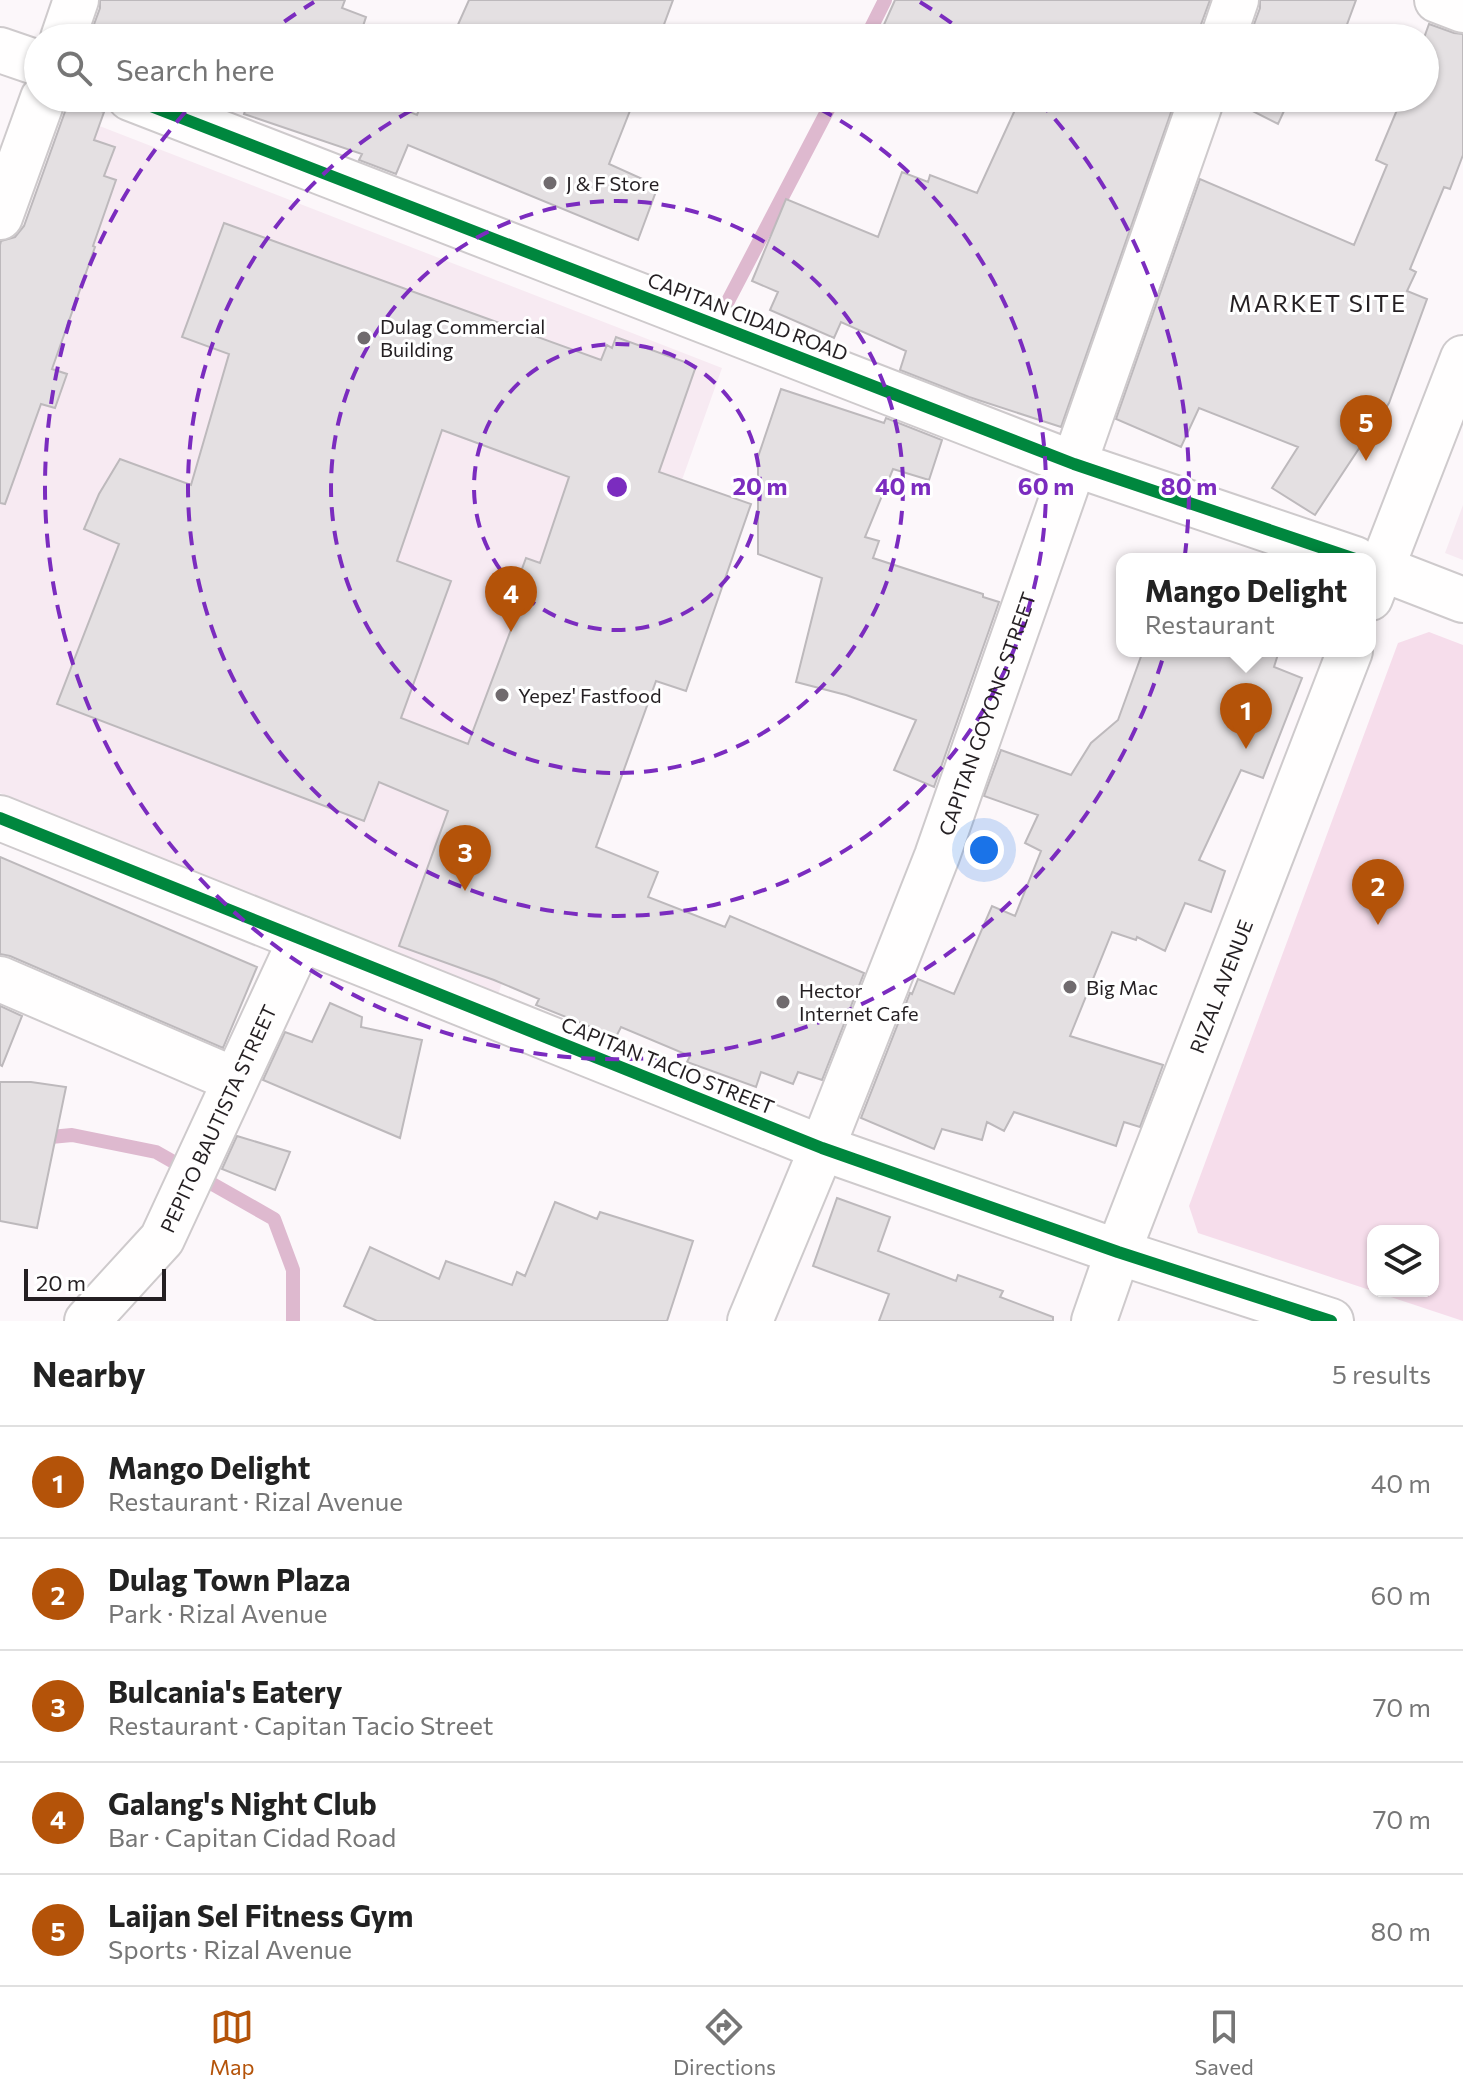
<!DOCTYPE html>
<html lang="en">
<head>
<meta charset="utf-8">
<style>
  body { margin:0; font-family:Commissioner,sans-serif; background:#f2f2f2; color:#222 }
  .controls { position:absolute; right:24px; bottom:24px; display:grid; overflow:hidden; border-radius:16px; box-shadow:0 2px 6px #0004 }
  .controls button { width:72px; height:72px; display:grid; place-items:center; padding:0; border:0; border-bottom:2px solid #e0e0e0; background:#fff; color:#222; font:40px sans-serif }
  .scale { position:absolute; left:24px; bottom:20px; width:142px; box-sizing:border-box; padding-left:8px; border:4px solid #241f22; border-top:0; font-size:22px; line-height:28px; white-space:nowrap; color:#241f22; -webkit-text-stroke:6px #fff; paint-order:stroke }
  .you { position:absolute; left:984px; top:850px; width:28px; height:28px; margin:-20px; border:6px solid #fff; border-radius:50%; background:#1a73e8; box-shadow:0 0 0 12px #1a73e833 }
  .badge { display:grid; place-items:center; width:52px; height:52px; border-radius:50%; background:#b45309; color:#fff; font-size:26px; font-weight:700 }
  .pin { position:absolute; translate:-50% -66px; filter:drop-shadow(0 2px 4px #0008) }
  .pin::after { content:''; position:absolute; top:42px; width:28px; height:24px; background:inherit; clip-path:polygon(0 0,100% 0,50% 100%) }
  .popup { position:absolute; left:1116px; top:553px; width:260px; height:104px; box-sizing:border-box; display:grid; place-content:center; border-radius:16px; background:#fff; filter:drop-shadow(0 2px 6px #0005); font-size:26px; white-space:nowrap; color:#767676 }
  .popup b { font-size:30px; color:#222 }
  .popup::after { content:''; position:absolute; left:50%; top:100%; margin-left:-16px; border:16px solid transparent; border-top-color:#fff }
  .list { margin:0; padding:0; list-style:none }
  h2 { display:flex; justify-content:space-between; align-items:center; height:104px; margin:0; padding:0 32px; font-size:34px }
  h2 small { font-size:26px; font-weight:400; color:#767676 }
  .list li { display:grid; grid-template-columns:52px 1fr auto; gap:24px; align-items:center; box-sizing:border-box; height:112px; padding:0 32px; border-top:2px solid #e0e0e0 }
  .list b { display:block; font-size:30px; white-space:nowrap }
  .list p { margin:0; font-size:26px; white-space:nowrap; color:#767676 }
  .list em { font-size:26px; font-style:normal; color:#767676 }
  .icon { flex:none; width:44px; height:44px; fill:none; stroke:currentColor; stroke-width:2; stroke-linecap:round; stroke-linejoin:round }
  .map { position:relative; flex:none; width:1463px; height:1321px; overflow:hidden }
  .search { position:absolute; background:#fff; box-shadow:0 2px 6px #0004; left:24px; right:24px; top:24px; height:88px; display:flex; align-items:center; gap:20px; box-sizing:border-box; padding:0 28px; border-radius:44px; color:#767676; font-size:30px }
  .sheet { height:664px; background:#fff }
  nav { display:flex; justify-content:space-around; align-items:center; box-sizing:border-box; height:112px; border-top:2px solid #e0e0e0; background:#fff; font-size:22px; color:#767676 }
  nav a { display:grid; justify-items:center; gap:4px }
  nav .on { color:#b45309 }
  .map>svg:first-child { display:block }
  .built { fill:#f7eaf2 }
  .green { fill:#f6ddeb; fill-rule:evenodd }
  .lines { fill:none; stroke-linecap:round; stroke-linejoin:round }
  .stream { stroke:#deb9cf; stroke-width:14 }
  .building { fill:#e4e0e2; stroke:#bdb9bc; stroke-width:2; fill-rule:evenodd }
  .minor-casing { stroke:#cecacc; stroke-width:48 }
  .tertiary-casing { stroke:#cecacc; stroke-width:48 }
  .minor { stroke:#fffefe; stroke-width:44 }
  .tertiary { stroke:#fffefe; stroke-width:44 }
  .cycleway-casing { stroke:#fff; stroke-width:17 }
  .cycleway { stroke:#00873e; stroke-width:12 }
  .ring { fill:none; stroke:#7b2cbf; stroke-width:4; stroke-dasharray:14 10 }
  .poi-dot { fill:#706b6e; stroke:#fff; stroke-width:3 }
  .labels { text-anchor:middle; dominant-baseline:central; stroke-width:6; stroke-linejoin:round; paint-order:stroke }
  .poi-label { font-size:20px; fill:#241f22; stroke:#fff; text-anchor:start }
  .street-label { font-size:20px; fill:#241f22; stroke:#fff }
  .quarter-label { font-size:24px; letter-spacing:2px; fill:#241f22; stroke:#fff }
  .centre { fill:#7b2cbf; stroke:#fff; stroke-width:4 }
  .ring-label { font-size:24px; text-anchor:middle; font-weight:bold; fill:#7b2cbf; stroke:#fff; stroke-width:6; stroke-linejoin:round; paint-order:stroke }
</style>
</head>
<body>
<div class="map">
<svg width="1463" height="1321" viewBox="0 0 1463 1321">
  <rect width="100%" height="100%" fill="#fcf7fa"/>
  <path class="built" d="M66,113L722,368L497,997L0,793V294Z
    M1463,505V560L1445,553Z"/>
  <path class="green" d="M1429,632L1463,645V1321L1198,1233L1189,1206L1398,643ZM1373,1231H1433V1291H1373Z"/>
  <g class="lines">
    <path class="stream" d="M866,38L885,0
      M727,303L834,98
      M40,1138L72,1135L156,1152L274,1219L293,1270V1321"/>
  </g>
  <path class="building" d="M100,0H345L342,8L366,17L359,38H89L100,8Z
    M469,0H673L659,38H452Z
    M895,0H1210L1199,30V38H878Z
    M1260,0H1356L1342,38H1249L1260,8Z
    M1429,24L1454,33L1463,34V155L1450,189L1444,187L1410,269L1416,272L1407,291L1427,299L1389,403L1315,515L1272,488L1298,447L1199,408L1181,447L1116,419L1200,179L1354,245L1387,165L1376,160L1402,98H1425L1424,38Z
    M249,98H377L417,115L424,98H635L609,164L658,186L638,240L408,145L396,174L359,160L362,154L244,114Z
    M988,98H1176L1061,427L969,397L900,370L906,351L841,322L834,338L770,310L778,292L752,281L786,199L878,237L902,172L928,182L930,175L977,193L1015,110Z
    M1227,98H1290L1278,124Z
    M67,99L104,112L94,140L115,147L104,176L116,180L93,246L95,247L52,369L67,374L55,408L41,404L5,504L0,503V245L1,241L15,237L24,226L67,106Z
    M224,223L601,360L607,345L612,348L616,337L696,366L659,472L751,504L686,691L656,681L596,847L658,872L648,897L725,927L730,916L864,973L822,1080L798,1072L793,1084L761,1072L756,1087L687,1062L690,1056L621,1027L616,1037L536,1005L539,999L494,980L399,946L448,811L379,782L364,821L57,704L119,544L84,529L99,494L120,459L191,485L229,354L182,337ZM442,430L569,477L540,563L526,558L505,615L515,619L468,744L401,718L451,581L397,561Z
    M781,389L884,423L886,418L942,440L929,480L893,469L865,537L879,541L873,558L983,594V597L999,602L934,787L894,770L916,720L846,695L796,682L822,578L758,554V457Z
    M1143,651H1279L1274,667L1302,678L1263,778L1241,770L1199,860L1225,871L1211,912L1185,903L1165,951L1137,937L1136,940L1112,932L1070,1036L1163,1065L1140,1127L1124,1122L1116,1146L1014,1112L1004,1131L987,1122L982,1140L942,1129L934,1149L861,1118L910,993L912,994L918,979L954,994L992,906L1015,916L1041,851L1025,843L1038,815L984,796L1001,750L1071,775L1091,743L1118,720Z
    M0,857L257,967L223,1048L10,956L0,954Z
    M330,1003L362,1017L361,1027L422,1040L400,1138L263,1080L285,1032L312,1042Z
    M0,1006L22,1016L2,1066L0,1065Z
    M0,1082H31L66,1087L37,1228L0,1221Z
    M237,1136L290,1152L275,1190L222,1169Z
    M837,1198L890,1217L878,1251L956,1281L958,1275L1003,1291L1000,1297L1053,1317V1321H879L889,1294L813,1266Z
    M555,1202L597,1219L600,1212L693,1241L667,1321H377L344,1306L370,1247L439,1279L446,1261L512,1285L517,1272L525,1276Z"/>
  <g class="lines">
    <g class="minor-casing">
      <g id="minor">
        <path d="M1437,0L1463,10"/>
        <path d="M63,38L76,0"/>
        <path d="M1223,38L1236,0"/>
        <path d="M0,50L38,63"/>
        <path d="M130,98L1074,464L1355,559"/>
        <path d="M0,217L43,98"/>
        <path d="M1370,564L1463,600"/>
        <path d="M0,818L822,1148L1118,1252L1331,1321"/>
        <path d="M0,979L235,1080"/>
        <path id="s1" d="M87,1321L162,1239L301,939"/>
        <path id="s2" d="M750,1321L822,1148L937,856L1202,98"/>
      </g>
    </g>
    <g class="tertiary-casing">
      <g id="tertiary">
        <path d="M1370,598L1463,358"/>
        <path id="s3" d="M1094,1321L1118,1252L1350,651"/>
      </g>
    </g>
    <use href="#minor" class="minor"/>
    <use href="#tertiary" class="tertiary"/>
    <g class="cycleway-casing">
      <path id="cycleway" d="M130,98L1074,464L1355,559
        M0,818L822,1148L1118,1252L1331,1321"/>
    </g>
    <use href="#cycleway" class="cycleway"/>
  </g>
  <g class="ring">
    <circle cx="617" cy="487" r="143"/>
    <circle cx="617" cy="487" r="286"/>
    <path d="M798 98A429 429 0 1 1 436 98"/>
    <path d="M265 36A572 572 0 0 1 314 2M920 2A572 572 0 0 1 969 36M1039 101A572 572 0 1 1 195 101"/>
  </g>
  <g class="poi-dot">
    <circle cx="550" cy="183" r="8"/>
    <circle cx="364" cy="338" r="8"/>
    <circle cx="502" cy="695" r="8"/>
    <circle cx="1070" cy="987" r="8"/>
    <circle cx="783" cy="1002" r="8"/>
  </g>
  <g class="labels">
    <g class="poi-label">
      <text x="566" y="183">J &amp; F Store</text>
      <text x="380" y="326">Dulag Commercial<tspan x="380" dy="23">Building</tspan></text>
      <text x="518" y="695">Yepez' Fastfood</text>
      <text x="1086" y="987">Big Mac</text>
      <text x="799" y="990">Hector<tspan x="799" dy="23">Internet Cafe</tspan></text>
    </g>
    <g class="street-label">
      <text transform="translate(748 316) rotate(21)">CAPITAN CIDAD ROAD</text>
      <text stroke="none"><textPath href="#s2" startOffset="652">CAPITAN GOYONG STREET</textPath></text>
      <text stroke="none"><textPath href="#s3" startOffset="358">RIZAL AVENUE</textPath></text>
      <text transform="translate(668 1065) rotate(22)">CAPITAN TACIO STREET</text>
      <text stroke="none"><textPath href="#s1" startOffset="244">PEPITO BAUTISTA STREET</textPath></text>
    </g>
    <g class="quarter-label">
      <text x="1318" y="302">MARKET SITE</text>
    </g>
  </g>
  <circle cx="617" cy="487" r="12" class="centre"/>
  <g class="ring-label">
    <text x="760" y="495">20 m</text>
    <text x="903" y="495">40 m</text>
    <text x="1046" y="495">60 m</text>
    <text x="1189" y="495">80 m</text>
  </g>
</svg>
<div class="controls">
<button><svg class="icon" aria-label="layers" viewBox="0 0 24 24"><path d="M12 4l9 5-9 5-9-5zM3 14l9 5 9-5"/></svg></button>
</div>
<div class="scale">20 m</div>
<div class="you"></div>
<div class="pin badge" style="left:1246px;top:749px">1</div>
<div class="popup"><b>Mango Delight</b>Restaurant</div>
<div class="pin badge" style="left:1378px;top:925px">2</div>
<div class="pin badge" style="left:465px;top:891px">3</div>
<div class="pin badge" style="left:511px;top:632px">4</div>
<div class="pin badge" style="left:1366px;top:461px">5</div>
<div class="search"><svg class="icon" aria-label="search" viewBox="0 0 24 24"><circle cx="10" cy="10" r="6"/><path d="M15 15l6 6"/></svg>Search here</div>
</div>
<section class="sheet">
<h2>Nearby<small>5 results</small></h2>
<ul class="list">
<li><span class="badge">1</span><div><b>Mango Delight</b><p>Restaurant · Rizal Avenue</p></div><em>40 m</em></li>
<li><span class="badge">2</span><div><b>Dulag Town Plaza</b><p>Park · Rizal Avenue</p></div><em>60 m</em></li>
<li><span class="badge">3</span><div><b>Bulcania's Eatery</b><p>Restaurant · Capitan Tacio Street</p></div><em>70 m</em></li>
<li><span class="badge">4</span><div><b>Galang's Night Club</b><p>Bar · Capitan Cidad Road</p></div><em>70 m</em></li>
<li><span class="badge">5</span><div><b>Laijan Sel Fitness Gym</b><p>Sports · Rizal Avenue</p></div><em>80 m</em></li>
</ul>
</section>
<nav>
<a class="on"><svg class="icon" aria-label="map" viewBox="0 0 24 24"><path d="M3 6l6-2 6 2 6-2v14l-6 2-6-2-6 2zM9 4v14M15 6v14"/></svg>Map</a>
<a><svg class="icon" aria-label="directions" viewBox="0 0 24 24"><path d="M12 3l9 9-9 9-9-9zM9 14v-3h6M13 9l2 2-2 2"/></svg>Directions</a>
<a><svg class="icon" aria-label="saved" viewBox="0 0 24 24"><path d="M7 4h10v16l-5-4-5 4z"/></svg>Saved</a>
</nav>
</body>
</html>
